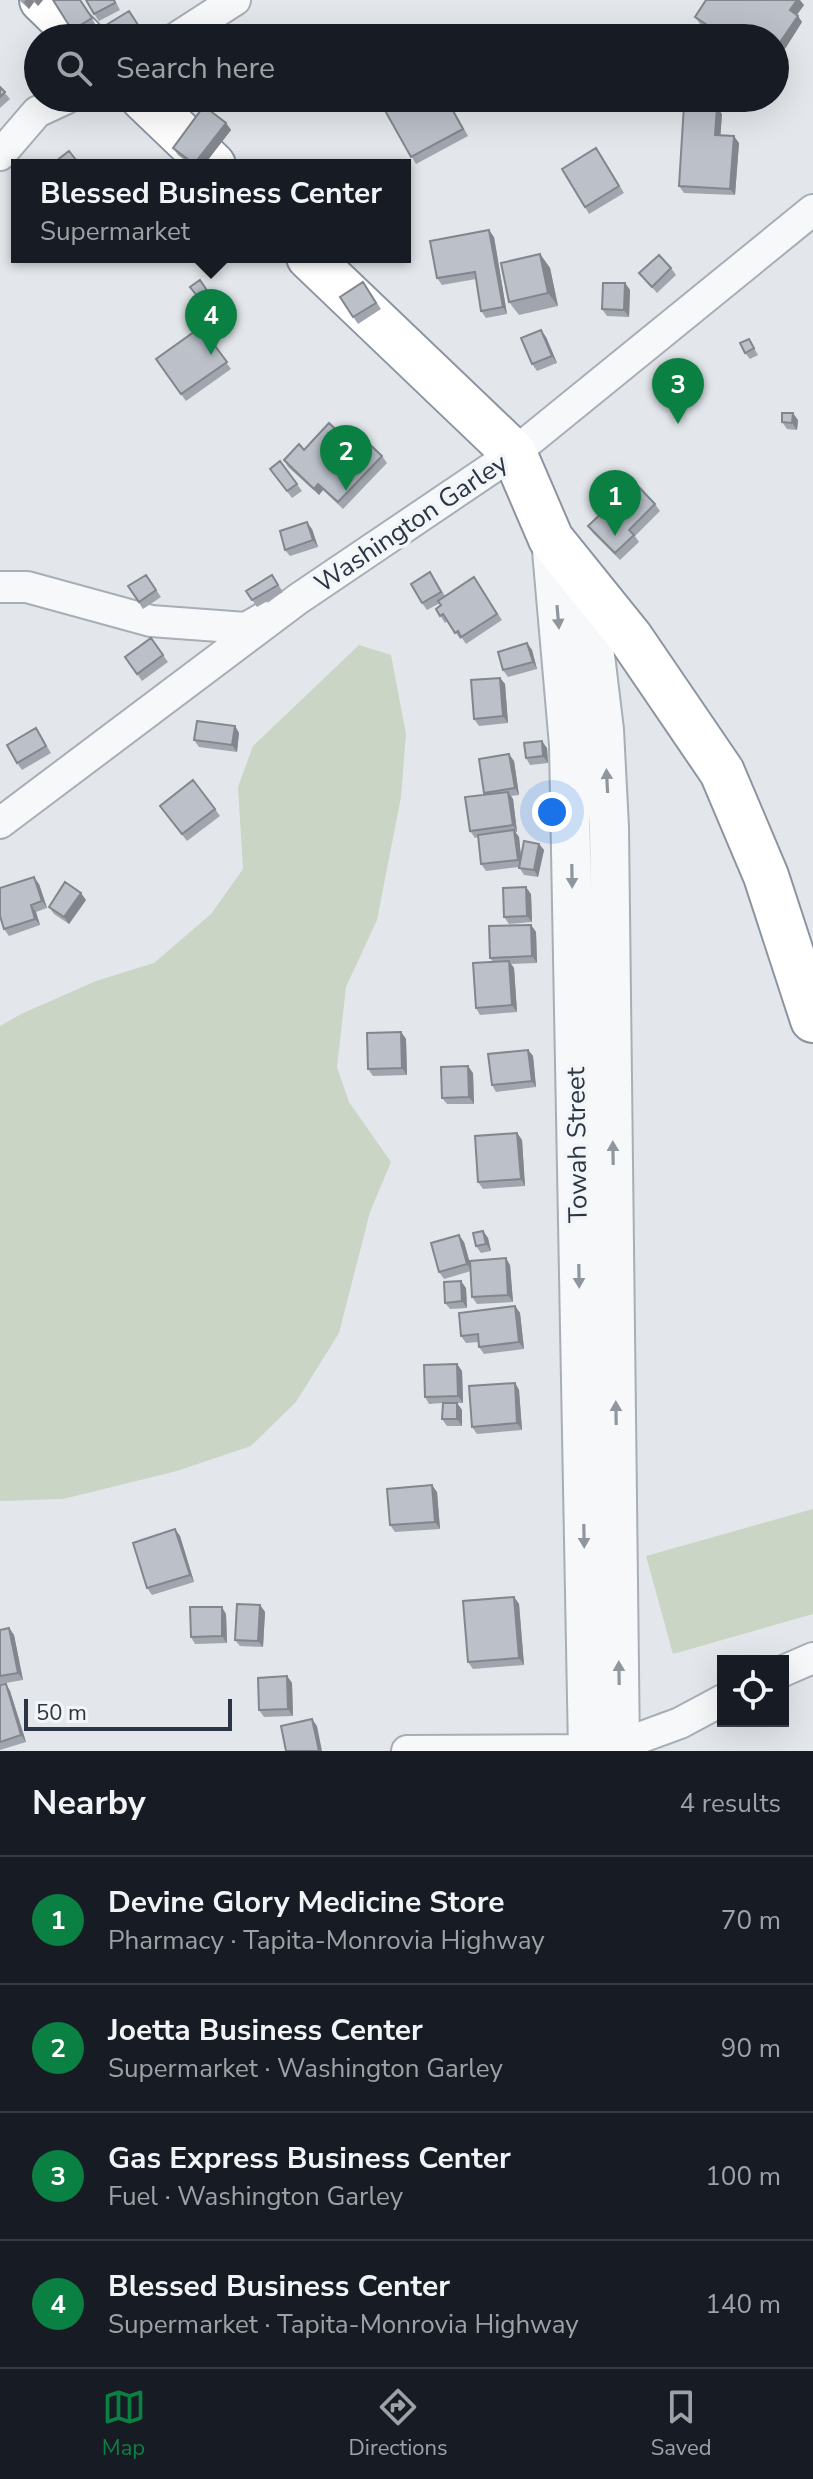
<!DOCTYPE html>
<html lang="en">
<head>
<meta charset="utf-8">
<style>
  body { margin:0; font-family:"Nunito Sans",sans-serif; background:#20242c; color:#f1f3f6 }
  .controls { position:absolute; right:24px; bottom:24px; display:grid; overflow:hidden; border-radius:0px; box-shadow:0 8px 32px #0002 }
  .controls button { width:72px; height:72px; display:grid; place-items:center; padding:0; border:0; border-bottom:2px solid #363941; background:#171b24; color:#f1f3f6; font:40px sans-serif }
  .scale { position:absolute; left:24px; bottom:20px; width:208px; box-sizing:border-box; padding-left:8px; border:4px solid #2b3544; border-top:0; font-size:22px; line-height:28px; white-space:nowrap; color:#2b3544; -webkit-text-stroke:6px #f3f6f8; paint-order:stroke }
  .you { position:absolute; left:552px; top:812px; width:28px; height:28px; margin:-20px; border:6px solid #fff; border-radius:50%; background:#1a73e8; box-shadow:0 0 0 12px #1a73e833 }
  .badge { display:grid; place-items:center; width:52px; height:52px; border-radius:50%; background:#0b8043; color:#fff; font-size:26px; font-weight:700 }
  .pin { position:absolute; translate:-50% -66px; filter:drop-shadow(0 2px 4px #0008) }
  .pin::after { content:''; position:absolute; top:42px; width:28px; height:24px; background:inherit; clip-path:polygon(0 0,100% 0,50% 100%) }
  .popup { position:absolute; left:11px; top:159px; width:400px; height:104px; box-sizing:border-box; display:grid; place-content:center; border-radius:0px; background:#171b24; filter:drop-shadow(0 2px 6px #0005); font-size:26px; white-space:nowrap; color:#9ea1a6 }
  .popup b { font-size:30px; color:#f1f3f6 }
  .popup::after { content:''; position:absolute; left:50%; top:100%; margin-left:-16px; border:16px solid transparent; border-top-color:#171b24 }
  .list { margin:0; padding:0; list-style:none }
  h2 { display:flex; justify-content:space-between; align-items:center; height:104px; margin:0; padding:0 32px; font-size:34px }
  h2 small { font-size:26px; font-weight:400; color:#9ea1a6 }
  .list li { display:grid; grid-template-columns:52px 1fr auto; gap:24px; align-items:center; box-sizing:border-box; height:128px; padding:0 32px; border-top:2px solid #363941 }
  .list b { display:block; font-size:30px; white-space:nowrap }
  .list p { margin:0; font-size:26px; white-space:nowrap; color:#9ea1a6 }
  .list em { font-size:26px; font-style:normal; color:#9ea1a6 }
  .icon { flex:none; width:44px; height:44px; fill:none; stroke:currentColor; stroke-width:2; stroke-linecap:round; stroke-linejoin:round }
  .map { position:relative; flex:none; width:813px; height:1751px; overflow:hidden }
  .search { position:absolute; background:#171b24; box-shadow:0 8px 32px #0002; left:24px; right:24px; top:24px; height:88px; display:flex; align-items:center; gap:20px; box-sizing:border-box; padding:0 28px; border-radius:44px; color:#9ea1a6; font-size:30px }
  .sheet { height:616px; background:#171b24 }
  nav { display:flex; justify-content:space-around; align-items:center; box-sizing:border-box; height:112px; border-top:2px solid #363941; background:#171b24; font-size:22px; color:#9ea1a6 }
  nav a { display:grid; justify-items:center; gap:4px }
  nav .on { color:#0b8043 }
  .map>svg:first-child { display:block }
  .green { fill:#cad5c5 }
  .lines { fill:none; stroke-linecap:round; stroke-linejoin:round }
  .minor-casing { stroke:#a8aeb6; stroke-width:34 }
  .tertiary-casing { stroke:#a8aeb6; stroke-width:42 }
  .trunk-casing { stroke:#8b95a2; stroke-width:48 }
  .minor { stroke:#f6f8f9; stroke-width:30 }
  .tertiary { stroke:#f6f8f9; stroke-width:38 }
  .trunk { stroke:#fff; stroke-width:44 }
  .wall { fill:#a1a5ad }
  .shaded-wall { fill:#83868d }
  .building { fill:#bbc0c9; stroke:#83868d; stroke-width:2 }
  .oneway { fill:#90969e }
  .labels { text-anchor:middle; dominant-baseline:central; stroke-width:7; stroke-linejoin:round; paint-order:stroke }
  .street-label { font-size:26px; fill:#2b3544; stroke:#f3f6f8 }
</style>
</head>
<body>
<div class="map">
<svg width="813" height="1751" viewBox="0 0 813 1751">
  <rect width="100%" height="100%" fill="#e3e7eb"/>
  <path class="green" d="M359,645L391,655L406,734L401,797L377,920L346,987L337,1067L349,1102L391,1162L370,1212L339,1333L296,1402L251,1446L177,1471L63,1499L0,1501V1026L21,1014L96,981L154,963L211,914L243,869L238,787L253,746Z
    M813,1509V1614L673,1654L646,1556Z"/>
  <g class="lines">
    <g class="minor-casing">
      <path id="minor" d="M176,38L235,0
        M0,155L37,112L67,98
        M0,587H27L151,621L246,628L265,617
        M0,823L298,599L514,453L813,210
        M783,1671L813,1658
        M407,1751L588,1750L620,1745L680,1723L723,1700"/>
    </g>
    <g class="tertiary-casing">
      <path id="tertiary" d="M551,539L569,745L588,1751
        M586,581L604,730L609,827L620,1751"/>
    </g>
    <g class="trunk-casing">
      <path id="trunk" d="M42,0L81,38
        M143,98L213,165
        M309,257L514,453L551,539L630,637L722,772L766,876L813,1020"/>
    </g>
    <use href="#minor" class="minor"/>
    <use href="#tertiary" class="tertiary"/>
    <use href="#trunk" class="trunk"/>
  </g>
  <path class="wall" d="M19,0H43L38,6L34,2L29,9Z
    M53,0H81L96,25L77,37Z
    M115,0L120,10L99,21L94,14Z
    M804,5L797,15L802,22L783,52L775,47V38H721L700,24L695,17Z
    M129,11L147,38H85Z
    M0,87L10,99L0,108Z
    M378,98H447L468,136L416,164Z
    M722,114L720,136L739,143L735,195L684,193L679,186Z
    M226,123L231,130L204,165H191L178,155L173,148Z
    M601,155L624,193L589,214L585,207Z
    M494,237L507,314L486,318L481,311L476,279L442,285L437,278Z
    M540,254L550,268L558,306L519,315L509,302Z
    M671,268L676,275L657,293L639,273Z
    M363,282L381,309L358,324L340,297Z
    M625,283L630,290L629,317L607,316L602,309Z
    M190,287L210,295L215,302L206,308Z
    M201,327L231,369L186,401L156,359Z
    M546,337L557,363L537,371L532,364Z
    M749,339L758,355L750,359L745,353Z
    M798,420L797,430L787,429L782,422Z
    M354,447L382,456L387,463L343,509L323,490L319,495L288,467L284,460L304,450Z
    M280,461L302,491L292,498L270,469Z
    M616,502L655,504L660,511L635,536L639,542L620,560L593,533L588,526L613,514L620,507Z
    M312,529L318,547L290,556L285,550Z
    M146,575L161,597L143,609L128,586Z
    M272,575L283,592L257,607L246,591Z
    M474,577L502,620L466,644L462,638L460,639L448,621L445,623L436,609L441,605L440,603L427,610L422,603L435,579L445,596Z
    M151,638L168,662L142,681L125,657Z
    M527,643L532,650L537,669L508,677L503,670Z
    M500,678L505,684L508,723L479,726L474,719Z
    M235,726L239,733L237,752L199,747L194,740Z
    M36,728L51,753L22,770L17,763Z
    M547,748L548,763L530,765L526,758Z
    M514,761L519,795L511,796L513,799L517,832H515L519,837L521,857L539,844L544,850L538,877L524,875L519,867L486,871L481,864L478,837L475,838L470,831L486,795L484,793Z
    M160,806L215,809L220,816L187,841Z
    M39,884L47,908L36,912L40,925L9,936L4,929Z
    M531,894L532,922L509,924L504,917Z
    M86,900L69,924L54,914L49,907Z
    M531,925L536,932L537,963L511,964L514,968L517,1012L480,1015L476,1008L493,962L490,958Z
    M401,1032L406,1039L407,1075L373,1076L368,1069Z
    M528,1050L533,1056L536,1087L496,1092L492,1085Z
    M473,1073L474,1104H447L442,1098Z
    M517,1133L522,1140L525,1186L483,1189L478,1182Z
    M483,1231L488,1238L491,1251L481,1253L476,1246Z
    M464,1242L470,1263L510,1265L513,1302L477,1304L472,1297L471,1271L444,1279L439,1272Z
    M466,1288L467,1308L450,1309L445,1303Z
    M515,1306L520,1313L524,1349L484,1354L479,1347V1342L466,1343L461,1336Z
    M457,1364L462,1371L463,1403H447H457L462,1410V1426H447L442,1419L443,1403L429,1404L425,1397Z
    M515,1383L519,1390L522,1430L477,1434L472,1427Z
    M437,1492L440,1529L395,1532L390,1525Z
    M175,1529L180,1536L194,1582L152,1595L147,1588Z
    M514,1597L519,1604L524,1665L473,1669L468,1662Z
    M260,1605L265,1612L263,1647L240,1646L235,1640Z
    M226,1614L227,1643L195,1644L191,1637Z
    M9,1628L14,1635L23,1680L0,1684V1630Z
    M287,1676L292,1683L293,1716L264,1717L259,1710Z
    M6,1684L10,1691L26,1742L0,1750V1685Z"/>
  <path class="shaded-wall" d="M26,0H33L34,2L29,9L24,2Z
    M34,0H43L38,6Z
    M797,0H800L804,5L795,17L790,10Z
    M798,16L802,22L783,52L778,45Z
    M717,107L722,114L720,142L715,135Z
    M226,123L231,130L204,165H195Z
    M734,136L739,143L735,195L730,189Z
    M489,230L494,237L507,314L503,307Z
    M540,254L550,268L558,306L548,293Z
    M625,283L630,290L629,317L624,310Z
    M541,330L546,337L557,363L552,356Z
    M793,413L798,420L797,430L792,423Z
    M318,484L323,490L319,495L314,489Z
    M307,522L312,529L318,547L313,540Z
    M527,643L532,650L537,669L533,662Z
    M500,678L505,684L508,723L503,716Z
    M235,726L239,733L237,752L232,745Z
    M542,741L547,748L548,763L543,756Z
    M509,754L514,761L519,795L515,788Z
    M508,792L513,799L517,832L513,825Z
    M514,830L519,837L522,866L518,860Z
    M539,844L544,850L538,877L534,870Z
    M34,877L39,884L47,908L42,901Z
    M526,887L531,894L532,922L527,916Z
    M81,893L86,900L69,924L64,917Z
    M31,905L36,912L40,925L35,919Z
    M531,925L536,932L537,963L532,956Z
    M509,961L514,968L517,1012L512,1005Z
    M401,1032L406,1039L407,1075L402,1068Z
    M528,1050L533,1056L536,1087L532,1081Z
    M468,1066L473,1073L474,1104L469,1097Z
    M517,1133L522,1140L525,1186L521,1179Z
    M483,1231L488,1238L491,1251L486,1244Z
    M459,1235L464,1242L472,1271L467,1264Z
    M506,1258L510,1265L513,1302L508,1295Z
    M461,1281L466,1288L467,1308L462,1301Z
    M515,1306L520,1313L524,1349L519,1342Z
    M457,1364L462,1371L463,1403L458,1396Z
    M515,1383L519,1390L522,1430L517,1423Z
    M457,1403L462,1410V1426L457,1419Z
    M432,1485L437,1492L440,1529L435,1522Z
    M175,1529L180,1536L194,1582L190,1575Z
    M514,1597L519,1604L524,1665L519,1658Z
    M260,1605L265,1612L263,1647L258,1641Z
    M222,1607L226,1614L227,1643L222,1636Z
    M9,1628L14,1635L23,1680L18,1673Z
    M287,1676L292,1683L293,1716L288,1709Z
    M6,1684L10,1691L26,1742L21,1735Z
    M312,1719L317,1726L322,1751H319Z"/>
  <path class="building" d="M53,0H80L92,18L72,30Z
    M86,0H114L115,3L94,14Z
    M706,0H797L790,10L798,16L778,45L775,43V38H727L695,17Z
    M129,11L142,31L132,38H85Z
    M62,33L67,38H56Z
    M0,87L5,92L0,97Z
    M378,98H446L463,129L411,157Z
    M684,105L717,107L715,135L734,136L730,189L679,186Z
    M204,106L226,123L194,164L173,148Z
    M596,148L619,186L585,207L562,169Z
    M69,151L80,165H51Z
    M489,230L503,307L481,311L475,272L437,278L430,241Z
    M540,254L548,293L509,302L501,263Z
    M659,255L671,268L652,287L639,273Z
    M200,280L210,295L201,301L190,287Z
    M363,282L376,303L353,317L340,297Z
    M603,283H625L624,310L602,309Z
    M201,327L227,362L181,394L156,359Z
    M541,330L552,356L532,364L521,338Z
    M749,339L754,348L745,353L740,343Z
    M782,413H793L792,423L782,422Z
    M329,423L354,447L362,437L382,456L338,502L318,484L314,489L284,460L299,444L304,450Z
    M280,461L297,484L287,491L270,469Z
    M635,483L655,504L629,530L634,535L615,553L588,526L607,508L613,514L621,506L616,502Z
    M307,522L313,540L285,550L280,531Z
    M430,572L441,592L422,603L411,584Z
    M146,575L156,590L139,602L128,586Z
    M272,575L278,585L252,600L246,591Z
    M474,577L497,614L461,637L458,631L455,633L443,614L440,616L436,609L441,605L438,601Z
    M151,638L163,655L137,674L125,657Z
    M527,643L533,662L503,670L498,652Z
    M500,678L503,716L474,719L471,680Z
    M197,721L235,726L232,745L194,740Z
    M36,728L46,746L17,763L7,745Z
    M542,741L543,756L526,758L524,743Z
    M509,754L515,788L484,793L479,759Z
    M193,780L215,809L182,834L160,806Z
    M508,792L513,825L470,831L465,797Z
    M514,830L518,860L481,864L478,835Z
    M524,841L539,844L534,870L519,868Z
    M34,877L42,901L31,905L35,919L4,929L0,916V888Z
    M65,882L81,893L64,917L49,907Z
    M526,887L527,916L504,917L503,888Z
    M531,925L532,956L490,958L489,926Z
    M509,961L512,1005L476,1008L473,963Z
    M401,1032L402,1068L368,1069L367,1033Z
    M528,1050L532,1081L492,1085L488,1054Z
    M468,1066L469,1097L442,1098L441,1067Z
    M517,1133L521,1179L478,1182L475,1136Z
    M483,1231L486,1244L476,1246L473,1233Z
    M459,1235L467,1264L439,1272L431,1243Z
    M506,1258L508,1295L472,1297L470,1261Z
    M461,1281L462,1301L445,1303L444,1282Z
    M515,1306L519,1342L479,1347L478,1334L461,1336L459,1313Z
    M457,1364L458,1396L425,1397L424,1365Z
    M515,1383L517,1423L472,1427L469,1386Z
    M443,1403H457V1419H442Z
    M432,1485L435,1522L390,1525L387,1489Z
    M175,1529L190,1575L147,1588L133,1543Z
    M514,1597L519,1658L468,1662L463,1601Z
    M237,1604L260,1605L258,1641L235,1640Z
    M190,1607H222V1636L191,1637Z
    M9,1628L18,1673L0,1676V1630Z
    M287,1676L288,1709L259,1710L258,1678Z
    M6,1684L21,1735L0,1742V1685Z
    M312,1719L319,1751H286L281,1726Z"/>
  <defs><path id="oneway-solid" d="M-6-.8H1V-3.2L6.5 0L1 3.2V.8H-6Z" transform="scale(2)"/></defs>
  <g class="oneway">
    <use href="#oneway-solid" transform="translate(558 617) rotate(85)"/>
    <use href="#oneway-solid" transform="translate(607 781) rotate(-93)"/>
    <use href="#oneway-solid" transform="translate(572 876) rotate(89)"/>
    <use href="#oneway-solid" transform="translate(613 1153) rotate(-91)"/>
    <use href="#oneway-solid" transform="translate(579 1276) rotate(89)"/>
    <use href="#oneway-solid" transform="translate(616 1413) rotate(-91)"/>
    <use href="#oneway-solid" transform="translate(584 1536) rotate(89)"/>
    <use href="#oneway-solid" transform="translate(619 1673) rotate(-91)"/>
  </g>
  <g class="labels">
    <g class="street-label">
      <text transform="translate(411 523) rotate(-34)">Washington Garley</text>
      <text transform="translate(577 1145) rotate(-91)">Towah Street</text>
    </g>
  </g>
</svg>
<div class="controls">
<button><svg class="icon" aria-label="locate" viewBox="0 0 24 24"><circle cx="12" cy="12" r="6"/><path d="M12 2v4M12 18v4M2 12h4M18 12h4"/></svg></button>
</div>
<div class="scale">50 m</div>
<div class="you"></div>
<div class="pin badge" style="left:615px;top:536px">1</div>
<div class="pin badge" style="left:346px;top:491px">2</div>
<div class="pin badge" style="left:678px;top:424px">3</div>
<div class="pin badge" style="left:211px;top:355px">4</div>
<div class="popup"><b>Blessed Business Center</b>Supermarket</div>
<div class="search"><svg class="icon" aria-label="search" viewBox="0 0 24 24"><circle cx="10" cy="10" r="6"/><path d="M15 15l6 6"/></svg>Search here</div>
</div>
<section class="sheet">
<h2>Nearby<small>4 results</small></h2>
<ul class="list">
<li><span class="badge">1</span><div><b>Devine Glory Medicine Store</b><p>Pharmacy · Tapita-Monrovia Highway</p></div><em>70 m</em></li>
<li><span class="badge">2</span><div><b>Joetta Business Center</b><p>Supermarket · Washington Garley</p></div><em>90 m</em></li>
<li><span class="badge">3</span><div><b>Gas Express Business Center</b><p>Fuel · Washington Garley</p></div><em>100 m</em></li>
<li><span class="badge">4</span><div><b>Blessed Business Center</b><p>Supermarket · Tapita-Monrovia Highway</p></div><em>140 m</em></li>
</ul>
</section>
<nav>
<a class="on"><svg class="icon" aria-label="map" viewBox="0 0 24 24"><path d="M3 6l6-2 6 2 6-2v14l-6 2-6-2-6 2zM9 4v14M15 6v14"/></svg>Map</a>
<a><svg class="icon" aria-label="directions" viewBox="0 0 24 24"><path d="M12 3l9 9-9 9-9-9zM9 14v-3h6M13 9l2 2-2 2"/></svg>Directions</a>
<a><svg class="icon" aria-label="saved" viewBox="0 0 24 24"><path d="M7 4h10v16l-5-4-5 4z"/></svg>Saved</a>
</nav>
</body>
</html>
